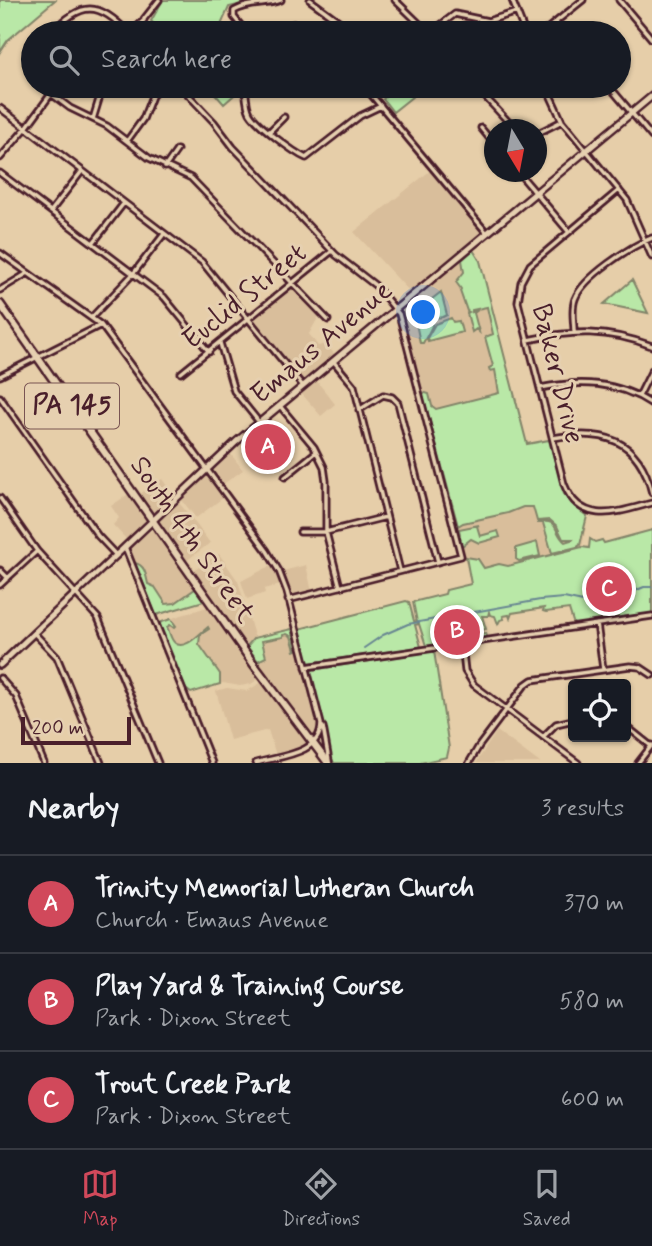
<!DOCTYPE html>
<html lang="en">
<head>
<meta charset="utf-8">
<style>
  body { margin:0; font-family:Mynerve,sans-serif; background:#242831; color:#f1f3f6 }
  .controls { position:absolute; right:21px; bottom:21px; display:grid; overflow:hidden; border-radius:7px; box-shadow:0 2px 5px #0004 }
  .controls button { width:63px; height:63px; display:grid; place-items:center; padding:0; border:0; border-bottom:2px solid #363941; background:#171b24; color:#f1f3f6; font:35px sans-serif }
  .compass { position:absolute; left:484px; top:119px; width:63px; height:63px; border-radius:50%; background:#171b24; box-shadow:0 2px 5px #0004; rotate:170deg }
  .scale { position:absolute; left:21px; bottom:18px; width:110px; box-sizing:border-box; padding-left:7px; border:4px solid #4a1f2b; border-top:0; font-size:19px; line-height:24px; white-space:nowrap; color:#4a1f2b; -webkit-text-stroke:5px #e6d0b0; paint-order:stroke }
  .you { position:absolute; left:424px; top:313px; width:24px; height:24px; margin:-18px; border:5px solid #fff; border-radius:50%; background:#1a73e8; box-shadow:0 0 0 10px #1a73e833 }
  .badge { display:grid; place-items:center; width:46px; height:46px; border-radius:50%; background:#d1495b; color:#fff; font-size:23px; font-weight:700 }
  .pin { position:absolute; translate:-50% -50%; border:4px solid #fff; box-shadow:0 2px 7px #0006 }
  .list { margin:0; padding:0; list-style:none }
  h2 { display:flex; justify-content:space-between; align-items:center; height:91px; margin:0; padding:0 28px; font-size:30px }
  h2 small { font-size:23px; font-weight:400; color:#9ea1a6 }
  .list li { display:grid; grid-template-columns:46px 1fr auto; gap:21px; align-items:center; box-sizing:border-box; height:98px; padding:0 28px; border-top:2px solid #363941 }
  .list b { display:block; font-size:26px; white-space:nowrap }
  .list p { margin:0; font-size:23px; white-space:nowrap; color:#9ea1a6 }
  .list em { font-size:23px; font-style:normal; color:#9ea1a6 }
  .icon { flex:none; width:38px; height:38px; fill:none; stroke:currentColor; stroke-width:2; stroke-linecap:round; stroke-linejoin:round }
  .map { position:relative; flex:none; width:652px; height:763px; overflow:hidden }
  .search { position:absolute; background:#171b24; box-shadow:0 2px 5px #0004; left:21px; right:21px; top:21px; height:77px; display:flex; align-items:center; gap:18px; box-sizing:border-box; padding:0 24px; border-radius:38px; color:#9ea1a6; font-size:26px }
  .sheet { height:385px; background:#171b24 }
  nav { display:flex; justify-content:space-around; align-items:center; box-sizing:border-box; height:98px; border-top:2px solid #363941; background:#171b24; font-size:19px; color:#9ea1a6 }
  nav a { display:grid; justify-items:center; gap:4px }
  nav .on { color:#d1495b }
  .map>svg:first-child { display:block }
  .built { fill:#d9be9b }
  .green { fill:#b9e8a7; stroke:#828469; stroke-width:2 }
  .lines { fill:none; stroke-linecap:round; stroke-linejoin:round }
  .stream { stroke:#678692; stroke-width:2 }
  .minor-casing { stroke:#4a1f2b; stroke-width:9 }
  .secondary-casing { stroke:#4a1f2b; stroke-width:10 }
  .primary-casing { stroke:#4a1f2b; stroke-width:11 }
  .minor { stroke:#e6d0b0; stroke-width:3.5 }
  .secondary { stroke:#e6d0b0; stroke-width:5 }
  .primary { stroke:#e6d0b0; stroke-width:6 }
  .labels { text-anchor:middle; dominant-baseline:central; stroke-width:6; stroke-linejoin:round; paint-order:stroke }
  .shield { fill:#e6d0b0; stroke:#795453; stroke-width:2 }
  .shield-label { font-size:26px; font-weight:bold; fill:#4a1f2b }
  .street-label { font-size:28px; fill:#4a1f2b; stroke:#e6d0b0 }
</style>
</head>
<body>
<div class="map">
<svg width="652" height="763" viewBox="0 0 652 763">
  <rect width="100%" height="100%" fill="#e6cea9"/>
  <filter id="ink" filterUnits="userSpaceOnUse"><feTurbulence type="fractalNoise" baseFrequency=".0143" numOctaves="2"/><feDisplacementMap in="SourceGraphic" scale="14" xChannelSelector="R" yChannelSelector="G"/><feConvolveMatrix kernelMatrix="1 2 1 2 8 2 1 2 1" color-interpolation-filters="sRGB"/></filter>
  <g filter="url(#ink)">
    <path class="built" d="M431,170L482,233L412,294L354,232Z
      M473,250L480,261L527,444L550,439L565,493L571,502L588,517L581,553L471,584L401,312Z
      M291,289H294L319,316L309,334L318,346L326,344L336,356L305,382H303L253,321Z
      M316,380L335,404L321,416L301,393Z
      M230,453L243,470L222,485L212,470Z
      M207,475L224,497L196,518L181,499Z
      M162,479L174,496L156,514H153L140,494Z
      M130,493L147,523L127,540L113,525L119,518L111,506Z
      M176,503H179L190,516L210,543L186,561L159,522L160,518Z
      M155,530L205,599L203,602L156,616L128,549L149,532Z
      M219,554L238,581L255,639L293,629L318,729L315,735L308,733L193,571Z
      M272,565L281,585L264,589L265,593L247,599L241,581Z
      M306,565L312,592L291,596L283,571Z
      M207,607H210L260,678L251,684L240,686L223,683L191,693L187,692L160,622Z
      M262,682L307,742L305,747L276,755L268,730L230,740L216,691L227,688L247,691Z
      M497,731L540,763H476Z"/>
    <path class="green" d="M0,0H55L8,40L0,52Z
      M163,0H259L229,7L221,25L228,33H163L151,21Z
      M208,86H242V88L224,104Z
      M397,86H413L418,92L393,112L383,99Z
      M473,250L480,261L527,444L549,440L564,494L574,506L587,516L580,545L577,547L552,553L543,523H537C559,517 553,532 565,542L574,539H563L557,526L550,520L537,521L533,507H523L508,513L463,523L458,526L422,392L429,394L432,406L436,409L499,393L495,370L490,371L489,368L493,366L485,337L493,334L487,307L472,310V312L478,310L474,313L479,332L476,329L472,332L467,313L469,312L467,311L460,291L461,289L456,282L464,272L462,260Z
      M632,280L648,313L604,304Z
      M441,292L447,315C438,321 433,316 427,308V303Z
      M426,309C438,324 431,327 423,343H420L415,318L419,310Z
      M451,318L453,322L459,321L462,332L428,341L427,338L435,324Z
      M479,525L477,526L480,536L498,531L500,537L479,543L471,539L462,546L458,530L460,535L459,529Z
      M652,530V613L574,625L569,609L546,612L543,611L544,608L512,613L510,618L509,615L503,616L504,619L500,620L498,624L495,616L490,615L489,612L488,616H482L486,629L481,630L483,634L486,633L487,637L426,646L419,624L415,625L421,647L308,663L299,629L406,601L409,602L414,621L417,622L413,602L445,594L446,590L471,584L466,557L478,559L484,568L499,564L508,566L582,547L589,548L590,539L595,542L602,540L604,543Z
      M537,542L540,556L519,561L516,559V548Z
      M135,563C145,565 146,575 148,584L155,587L166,604L175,603L195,589H197L204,601L156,615Z
      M171,619L176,626L174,628L170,625L167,627C170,632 170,639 175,643C185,651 200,633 208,627L209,629L200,635L199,644L220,674V684L191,693L187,690V692L159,625V623Z
      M292,629L297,650L293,651L295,650L291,636L287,634L283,635V637L262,641L266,657L258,661L247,646L254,638Z
      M434,651L449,748L447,757L420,763H334L329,753L311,674L312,670Z"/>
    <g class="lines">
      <path class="stream" d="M364,648L383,635L408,624L540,600L564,598L592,604L607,603L644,587H652"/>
      <g class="minor-casing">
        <path id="minor" d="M310,0L355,33
          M395,0L429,33
          M512,0L525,33
          M619,0L652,39
          M144,19L159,0
          M556,23L565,33
          M51,33C83,1 97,1 129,33
          M131,33L144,20
          M247,33L234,17V11C249,2 266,6 281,0
          M275,33L293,24L346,27
          M430,33L455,14L488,21L517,12
          M542,33L583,0
          M33,57V70
          M41,86L70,108L107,126L149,158L191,178L328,320
          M180,86L214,122L233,147L301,218L336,255L376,286L399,314L461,556L288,600
          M245,86C246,94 246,106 250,113C257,125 293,152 306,158L360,116L381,106
          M364,86L487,233
          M475,86L516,130
          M546,86L562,121L627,200L652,257
          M609,86L652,137
          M0,108L202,262L303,386
          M93,119L103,86
          M481,128L494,144
          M270,131L284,117
          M536,134L562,121
          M127,141L143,119L152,96L161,86
          M0,158L26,128L51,94
          M165,167L177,150
          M518,172L569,232
          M0,173L164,297L209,352
          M619,190L530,265L521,282L518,302L564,484C581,527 618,512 652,503
          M51,211L82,171
          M93,243L124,203
          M0,253L101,325L267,551L279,571L287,592L321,724C321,754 280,756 256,763
          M0,290L28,273
          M92,317L133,274L164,234
          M574,331C574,321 571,309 575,299C583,277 631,246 652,238
          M528,340C574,330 607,329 652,346
          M220,343L234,391L259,422
          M334,362L354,386L400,571
          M181,373L332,251
          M0,376L101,325
          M540,388C580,380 617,381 652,404
          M639,396L652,370
          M0,397L98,536L116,555
          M280,406L314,447L324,467L326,481V532L340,587
          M359,410L383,395L392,397L398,403L438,562
          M553,438C603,429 639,438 652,493
          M285,477L316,452
          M0,498L37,551L98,618L158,763
          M300,532H326L386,517
          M125,547L212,763
          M0,570L8,578
          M0,585L37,551
          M597,624L603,669
          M34,633L57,657L101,763
          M462,644L465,671L474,685L578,763
          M306,667L652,616
          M0,678L16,696L44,763
          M626,726L651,746
          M323,727L329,761
          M543,737L556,724L573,720
          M469,763L479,746L525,685L532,680L630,666L640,667L652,675
          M638,763L652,745"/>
      </g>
      <g class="secondary-casing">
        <path id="secondary" d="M0,665L236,442L652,96"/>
      </g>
      <g class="primary-casing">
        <path id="primary" d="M0,304L255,666L328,763"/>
      </g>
      <use href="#minor" class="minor"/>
      <use href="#secondary" class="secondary"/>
      <use href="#primary" class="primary"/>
    </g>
  </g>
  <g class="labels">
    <rect class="shield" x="25" y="383.5" width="94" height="45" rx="5"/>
    <g class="shield-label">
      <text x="72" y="406">PA 145</text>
    </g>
    <g class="street-label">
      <text transform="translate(245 297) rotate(-39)">Euclid Street</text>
      <text transform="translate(322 343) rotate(-40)">Emaus Avenue</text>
      <text transform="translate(557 374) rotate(76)">Baker Drive</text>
      <text transform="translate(192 540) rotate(55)">South 4th Street</text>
    </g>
  </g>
</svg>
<div class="controls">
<button><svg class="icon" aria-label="locate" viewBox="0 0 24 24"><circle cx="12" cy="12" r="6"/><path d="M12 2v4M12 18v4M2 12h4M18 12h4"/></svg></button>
</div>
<svg class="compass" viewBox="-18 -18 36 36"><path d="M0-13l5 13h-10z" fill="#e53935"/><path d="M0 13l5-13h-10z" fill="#9ea1a6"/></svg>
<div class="scale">200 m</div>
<div class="you"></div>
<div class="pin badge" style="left:268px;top:447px">A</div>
<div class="pin badge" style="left:457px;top:632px">B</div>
<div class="pin badge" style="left:609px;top:589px">C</div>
<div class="search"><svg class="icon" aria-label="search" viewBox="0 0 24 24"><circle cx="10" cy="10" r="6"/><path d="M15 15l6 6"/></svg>Search here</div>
</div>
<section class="sheet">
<h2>Nearby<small>3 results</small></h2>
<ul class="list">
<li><span class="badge">A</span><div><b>Trinity Memorial Lutheran Church</b><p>Church · Emaus Avenue</p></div><em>370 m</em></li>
<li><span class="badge">B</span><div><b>Play Yard &amp; Training Course</b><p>Park · Dixon Street</p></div><em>580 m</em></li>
<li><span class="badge">C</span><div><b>Trout Creek Park</b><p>Park · Dixon Street</p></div><em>600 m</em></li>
</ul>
</section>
<nav>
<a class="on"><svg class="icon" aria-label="map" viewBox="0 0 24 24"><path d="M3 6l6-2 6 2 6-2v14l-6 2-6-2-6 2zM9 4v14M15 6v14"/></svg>Map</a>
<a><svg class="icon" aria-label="directions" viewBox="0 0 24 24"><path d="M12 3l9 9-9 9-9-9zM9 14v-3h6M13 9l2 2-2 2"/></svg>Directions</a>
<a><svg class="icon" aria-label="saved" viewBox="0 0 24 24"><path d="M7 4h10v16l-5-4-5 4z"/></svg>Saved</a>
</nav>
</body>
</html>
